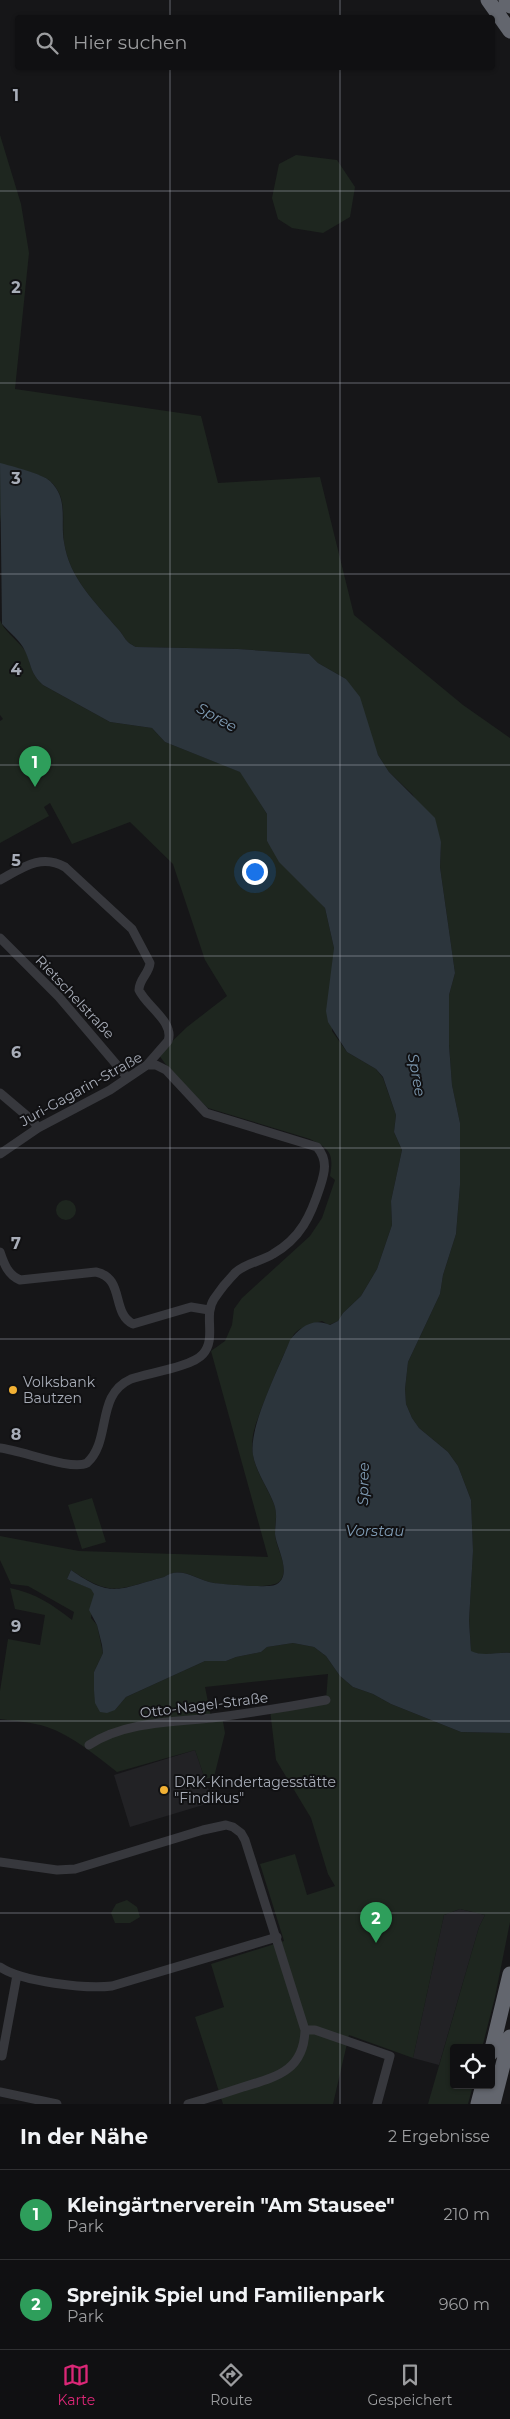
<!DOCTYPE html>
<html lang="de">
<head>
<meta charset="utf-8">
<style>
  body { margin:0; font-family:Montserrat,sans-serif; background:#1e1e20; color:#f1f3f6 }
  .controls { position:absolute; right:15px; bottom:15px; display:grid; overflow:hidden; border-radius:5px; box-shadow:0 1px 4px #0004 }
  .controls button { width:45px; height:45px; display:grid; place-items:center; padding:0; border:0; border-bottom:1px solid #303032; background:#101012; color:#f1f3f6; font:25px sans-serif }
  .you { position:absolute; left:254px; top:871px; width:18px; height:18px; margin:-12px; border:4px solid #fff; border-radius:50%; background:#1a73e8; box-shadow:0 0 0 8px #1a73e833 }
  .badge { display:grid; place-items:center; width:32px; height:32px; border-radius:50%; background:#db2777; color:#fff; font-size:16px; font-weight:700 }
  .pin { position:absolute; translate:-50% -41px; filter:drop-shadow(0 1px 2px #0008) }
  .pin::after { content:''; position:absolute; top:26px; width:18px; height:15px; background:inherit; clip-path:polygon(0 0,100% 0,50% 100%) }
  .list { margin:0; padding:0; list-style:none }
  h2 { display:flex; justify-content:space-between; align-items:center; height:65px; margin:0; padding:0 20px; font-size:21px }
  h2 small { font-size:16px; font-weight:400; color:#9c9d9f }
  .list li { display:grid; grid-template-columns:32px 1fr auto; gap:15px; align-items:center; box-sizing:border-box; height:90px; padding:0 20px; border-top:1px solid #303032 }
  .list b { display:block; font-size:19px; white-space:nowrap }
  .list p { margin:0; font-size:16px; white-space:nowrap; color:#9c9d9f }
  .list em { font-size:16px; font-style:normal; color:#9c9d9f }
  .icon { flex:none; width:28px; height:28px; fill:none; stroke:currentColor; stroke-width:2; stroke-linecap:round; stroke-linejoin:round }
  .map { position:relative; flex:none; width:510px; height:2104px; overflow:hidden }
  .search { position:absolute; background:#101012; box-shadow:0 1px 4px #0004; left:15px; right:15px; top:15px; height:55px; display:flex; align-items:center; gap:12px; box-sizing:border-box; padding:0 18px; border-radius:5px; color:#9c9d9f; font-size:19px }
  .sheet { height:245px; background:#101012 }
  nav { display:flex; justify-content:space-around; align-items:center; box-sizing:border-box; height:70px; border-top:1px solid #303032; background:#101012; font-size:14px; color:#9c9d9f }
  nav a { display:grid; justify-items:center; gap:2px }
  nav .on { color:#db2777 }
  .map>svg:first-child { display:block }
  .built { fill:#222225 }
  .green { fill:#1e261f }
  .water { fill:#2c353c }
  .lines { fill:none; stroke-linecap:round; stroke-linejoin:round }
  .minor { stroke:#37383d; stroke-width:9 }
  .motorway { stroke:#63666e; stroke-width:15 }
  .grid { fill:none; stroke:#a8adb8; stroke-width:1; stroke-opacity:0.55 }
  .poi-dot { fill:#f2b134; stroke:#111113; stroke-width:2 }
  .labels { text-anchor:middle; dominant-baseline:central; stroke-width:4; stroke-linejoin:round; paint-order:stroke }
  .street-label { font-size:14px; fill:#a8adb8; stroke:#111113 }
  .poi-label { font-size:14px; fill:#a8adb8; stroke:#111113; text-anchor:start }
  .water-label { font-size:15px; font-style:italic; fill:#7f9bb3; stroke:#111113 }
  .grid-label { font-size:16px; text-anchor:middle; font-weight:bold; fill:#a8adb8; stroke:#111113; stroke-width:4; stroke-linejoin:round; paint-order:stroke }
</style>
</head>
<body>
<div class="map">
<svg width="510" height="2104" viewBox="0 0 510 2104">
  <rect width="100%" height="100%" fill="#161618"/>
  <path class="built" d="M195,1750L213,1802L130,1827L114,1775Z
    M460,1909L485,1915L479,1927L439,2065L413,2058L444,1915Z"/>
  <path class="green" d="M0,135L21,204L29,253L15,389L201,416L218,483L320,477L354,615L463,705L510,738V1653C496,1652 484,1657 471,1652L469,1621L473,1551L471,1500L458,1466L448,1452L419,1428L412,1418L406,1404L405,1389L408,1362L440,1294L443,1275L456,1234L460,1185V1123L452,1085L449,1045V995L455,973L440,867L441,842L412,794L389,772L378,755L346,679L318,663L309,654L238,649L136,647C124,641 126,638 118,629C96,603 69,578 64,542C61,520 69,498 50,481C44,475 16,468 7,466L0,523Z
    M296,155L337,160L355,187L350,217L323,233L292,228L278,219L272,198L279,164Z
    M0,620C4,631 16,639 23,648C32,659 27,670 43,685L110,722L152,728L165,742L241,772L267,814V841L325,908L334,948L332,1031L347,1052L376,1069L383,1078L396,1115L394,1132L402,1150L391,1201L392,1225L377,1269L361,1296L343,1313L338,1321L329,1325L322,1321C313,1324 302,1326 295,1333C288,1341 254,1424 253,1435C252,1441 252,1449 253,1454C255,1471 268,1488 274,1504C278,1515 275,1523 275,1533C275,1548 291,1568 280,1581C273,1590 227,1585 214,1583C196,1580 182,1565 164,1577C118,1589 113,1598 71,1570L67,1579L92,1589L95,1594L91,1618L97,1625L103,1653L94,1672L115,1710L126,1697L205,1661H226L236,1657L261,1652L267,1647L293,1643L314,1647L326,1656L340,1676L353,1687L373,1694L391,1704L461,1732L510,1733V1922L495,1997L482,2048H454V2085H473L468,2104H428L479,1927L485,1915L460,1909L444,1915L413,2058L349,2035L333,2104H223L195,2017L224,2007L211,1964L284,1941L260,1864L295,1854L307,1895L335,1886L328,1874L311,1818L276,1760L270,1710L326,1700L328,1674L205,1687L211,1717L222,1716L225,1733L214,1777L205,1779L195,1750L117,1772C95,1755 73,1736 47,1727C32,1722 15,1721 0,1719V1691L8,1639L40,1645L45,1615L15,1609L10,1588C35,1593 53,1605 72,1620L74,1612L28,1586L11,1584L0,1560V1536L79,1551L268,1557L211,1351L225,1341L232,1325L234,1309L242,1298L310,1236L322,1218L335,1180L330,1176C334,1153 330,1149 310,1139L208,1108C200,1101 160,1061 159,1054L187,1027L227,996L205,960L173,864L130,822L72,844L50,803L44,807L49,816L0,843V721L3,719L0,715Z
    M56 1210a10 10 0 1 1 20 0a10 10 0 1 1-20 0Z
    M92,1498L106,1542L82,1549L68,1505Z
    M127,1900L137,1907L140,1917L130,1923H115L111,1913L116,1904Z"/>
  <path class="water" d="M0,463C11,466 43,474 50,481C69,499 60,520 64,542C69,578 96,603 118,629C126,638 124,641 136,647L238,649L309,654L318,663L346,679L360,697L378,755L389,772L435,818L441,842L440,867L455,973L449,995V1045L452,1085L460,1123V1185L456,1234L443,1275L440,1294L408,1362L405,1389L406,1404L412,1418L419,1428L448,1452L458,1466L471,1500L473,1551L469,1621L471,1651C484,1657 496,1652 510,1653V1733L461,1732L391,1704L373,1694L353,1687L340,1676L326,1656L314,1647L293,1643L267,1647L261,1652L236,1657L226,1661H205L126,1697L115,1710L107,1713L100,1712L95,1703L94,1690V1672L103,1653L102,1645L97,1625L89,1610L94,1594L91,1589L67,1579L71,1570C112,1599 118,1589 164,1577C181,1565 196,1580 214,1583C224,1584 271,1589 277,1584C293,1574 276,1547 275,1534C275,1524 278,1515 274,1504C268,1488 256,1472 253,1455C248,1428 279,1368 290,1340C300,1327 313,1317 330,1325L338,1321L343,1313L361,1296L377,1269L392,1225L391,1201L402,1150L394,1132L396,1115L383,1077L376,1069L347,1052L328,1022L326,1011L334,948L325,908L279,862L267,841V814L240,772L165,742L152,728L110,722L43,685C30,673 32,666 25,651C21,641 9,632 2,624Z"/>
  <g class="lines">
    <path class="minor" d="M0,880C22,868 41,853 65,867L132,929L150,963C149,974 139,979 139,990C146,1006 175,1022 168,1041L147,1065
      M0,938L59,997L127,1077
      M0,1093L33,1121L38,1128
      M0,1154L38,1128L110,1090L147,1065H156L166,1070L206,1113L317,1147C328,1160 325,1172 320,1187C311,1215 301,1238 273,1254C262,1261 246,1263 236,1272C228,1280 220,1290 214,1299C203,1316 217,1338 203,1354C192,1367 148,1373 131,1379C95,1395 112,1440 87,1463C71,1471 21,1450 0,1448
      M0,1252C4,1264 8,1275 20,1280L96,1272C125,1278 111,1313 133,1324L191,1307L209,1310
      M89,1745C124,1722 171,1722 212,1718C250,1713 288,1707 326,1700
      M0,1862L57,1870L75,1869L203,1830L226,1825L233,1827L241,1833L245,1840L305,2030C304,2071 276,2077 243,2087C225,2093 206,2099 188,2104
      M0,1967C22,1982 86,1989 112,1986L277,1937
      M305,2030H315L390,2056L377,2104
      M2,2056L17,1975
      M0,2092L57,2104"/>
    <path class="motorway" d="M488,0L510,31
      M506,0L510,6
      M491,2053L510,1974
      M478,2104L483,2085
      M493,2104L510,2037"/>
  </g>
  <path class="grid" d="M170,0V18M340,0V18M170,68V2104M340,68V2104M0,191H510M0,383H510M0,574H510M0,765H510M0,956H510M0,1148H510M0,1339H510M0,1530H510M0,1721H510M0,1913H510"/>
  <g class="poi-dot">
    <circle cx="13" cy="1390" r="5"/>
    <circle cx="164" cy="1790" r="5"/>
  </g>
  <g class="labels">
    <g class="street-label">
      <text transform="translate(75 997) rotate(47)">Rietschelstraße</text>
      <text transform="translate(81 1089) rotate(-29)">Juri-Gagarin-Straße</text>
      <text transform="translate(204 1705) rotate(-7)">Otto-Nagel-Straße</text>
    </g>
    <g class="poi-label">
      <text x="23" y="1382">Volksbank<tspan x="23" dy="16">Bautzen</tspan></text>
      <text x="174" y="1782">DRK-Kindertagesstätte<tspan x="174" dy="16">"Findikus"</tspan></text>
    </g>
    <g class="water-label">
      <text transform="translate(217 717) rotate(29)">Spree</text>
      <text transform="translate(417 1075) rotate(80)">Spree</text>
      <text transform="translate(363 1484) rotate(-89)">Spree</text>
      <text x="375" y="1530">Vorstau</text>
    </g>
  </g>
  <g class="grid-label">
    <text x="16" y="101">1</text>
    <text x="16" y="293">2</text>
    <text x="16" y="484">3</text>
    <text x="16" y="675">4</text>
    <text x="16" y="866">5</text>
    <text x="16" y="1058">6</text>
    <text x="16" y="1249">7</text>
    <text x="16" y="1440">8</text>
    <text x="16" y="1632">9</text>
  </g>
</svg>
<div class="controls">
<button><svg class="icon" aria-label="locate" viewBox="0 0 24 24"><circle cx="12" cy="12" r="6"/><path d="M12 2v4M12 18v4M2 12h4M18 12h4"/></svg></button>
</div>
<div class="you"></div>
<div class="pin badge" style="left:35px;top:787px;background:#2e9e5b">1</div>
<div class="pin badge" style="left:376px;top:1943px;background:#2e9e5b">2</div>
<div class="search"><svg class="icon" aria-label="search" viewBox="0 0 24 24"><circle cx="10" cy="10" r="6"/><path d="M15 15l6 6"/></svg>Hier suchen</div>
</div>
<section class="sheet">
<h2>In der Nähe<small>2 Ergebnisse</small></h2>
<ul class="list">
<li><span class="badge" style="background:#2e9e5b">1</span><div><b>Kleingärtnerverein &quot;Am Stausee&quot;</b><p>Park</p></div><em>210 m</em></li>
<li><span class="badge" style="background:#2e9e5b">2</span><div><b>Sprejnik Spiel und Familienpark</b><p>Park</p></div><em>960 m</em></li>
</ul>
</section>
<nav>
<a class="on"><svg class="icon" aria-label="map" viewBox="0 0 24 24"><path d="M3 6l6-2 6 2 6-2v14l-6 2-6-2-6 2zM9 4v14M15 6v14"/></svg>Karte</a>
<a><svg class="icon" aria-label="directions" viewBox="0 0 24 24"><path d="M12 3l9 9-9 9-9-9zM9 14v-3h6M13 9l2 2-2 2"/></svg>Route</a>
<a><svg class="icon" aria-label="saved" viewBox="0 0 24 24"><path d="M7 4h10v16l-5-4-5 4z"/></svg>Gespeichert</a>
</nav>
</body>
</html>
